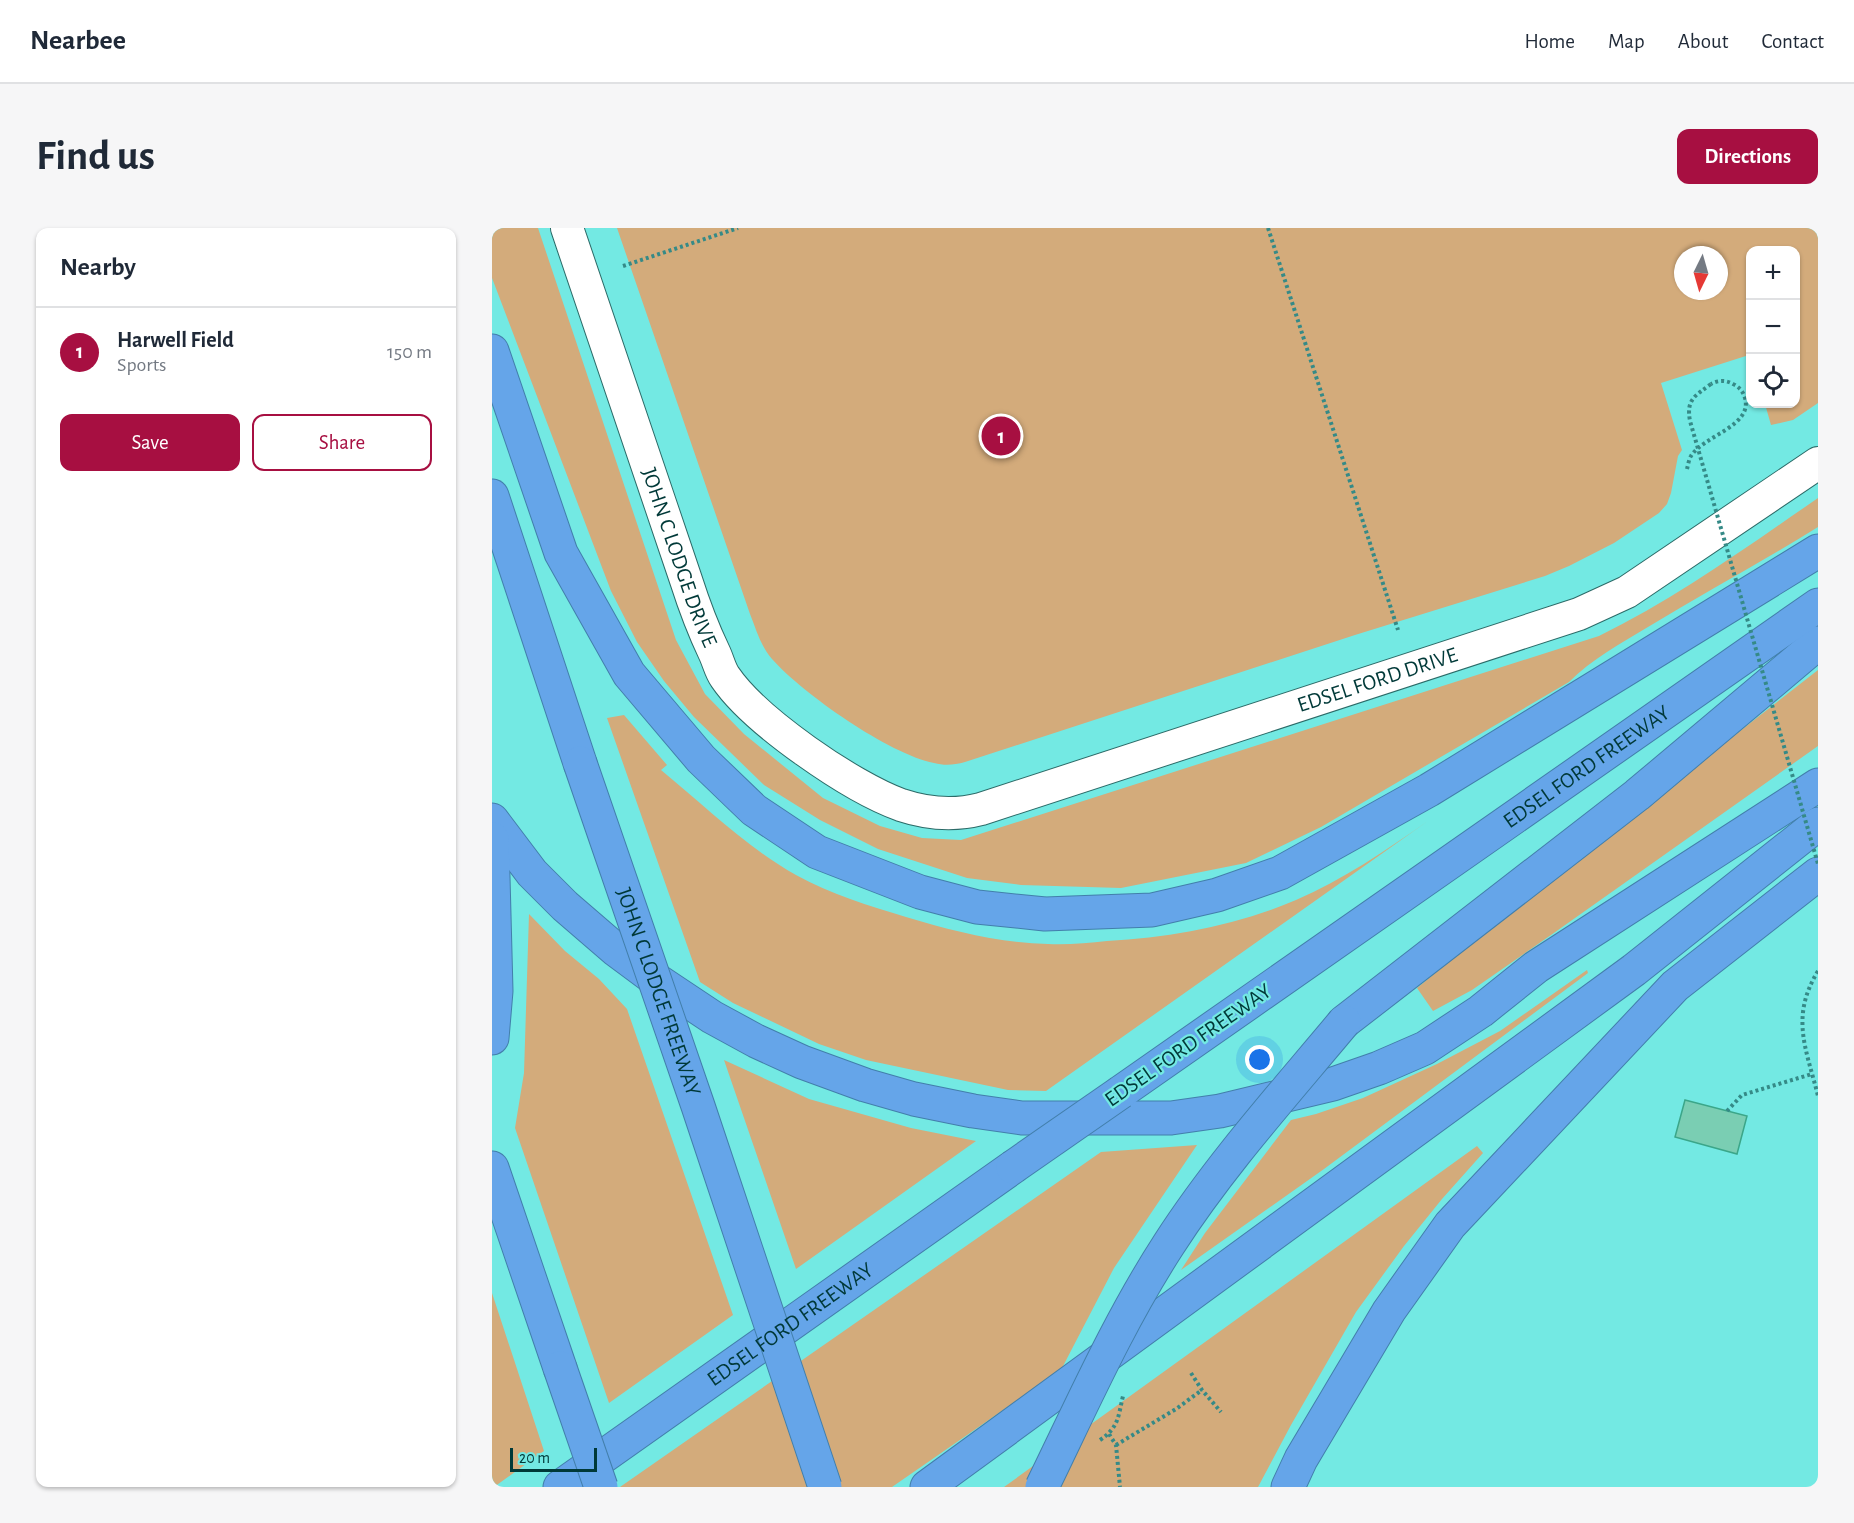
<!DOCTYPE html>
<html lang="en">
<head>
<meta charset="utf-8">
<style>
  body { margin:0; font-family:"Alegreya Sans",sans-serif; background:#f6f6f7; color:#1f2937 }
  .controls { position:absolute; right:18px; top:18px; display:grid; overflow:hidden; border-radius:12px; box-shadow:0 2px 4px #0004 }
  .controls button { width:54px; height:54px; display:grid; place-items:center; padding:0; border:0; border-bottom:2px solid #e0e1e3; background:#fff; color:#1f2937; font:30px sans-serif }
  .compass { position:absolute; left:1182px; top:18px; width:54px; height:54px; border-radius:50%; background:#fff; box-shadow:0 2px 4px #0004; rotate:185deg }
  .scale { position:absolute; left:18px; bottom:15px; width:87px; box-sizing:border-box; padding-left:6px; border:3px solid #003938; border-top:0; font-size:16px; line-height:21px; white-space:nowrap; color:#003938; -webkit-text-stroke:4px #73e9e3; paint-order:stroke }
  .you { position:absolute; left:768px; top:832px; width:21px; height:21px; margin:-15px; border:4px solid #fff; border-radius:50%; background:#1a73e8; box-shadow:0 0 0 9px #1a73e833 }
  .badge { display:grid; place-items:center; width:39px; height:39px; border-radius:50%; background:#a70f41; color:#fff; font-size:20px; font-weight:700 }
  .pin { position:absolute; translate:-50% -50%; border:3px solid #fff; box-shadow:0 2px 6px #0006 }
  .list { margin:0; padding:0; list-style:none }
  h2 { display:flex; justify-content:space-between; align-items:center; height:78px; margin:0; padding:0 24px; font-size:26px }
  h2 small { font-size:20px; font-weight:400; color:#747a83 }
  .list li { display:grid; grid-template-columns:39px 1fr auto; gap:18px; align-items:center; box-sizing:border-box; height:90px; padding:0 24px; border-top:2px solid #e0e1e3 }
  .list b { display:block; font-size:22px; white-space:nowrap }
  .list p { margin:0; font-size:20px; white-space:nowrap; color:#747a83 }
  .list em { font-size:20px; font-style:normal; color:#747a83 }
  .actions { display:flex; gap:12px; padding:18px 24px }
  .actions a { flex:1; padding:14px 0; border:2px solid #a70f41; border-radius:12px; text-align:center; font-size:21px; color:#a70f41 }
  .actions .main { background:#a70f41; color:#fff }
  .icon { flex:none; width:33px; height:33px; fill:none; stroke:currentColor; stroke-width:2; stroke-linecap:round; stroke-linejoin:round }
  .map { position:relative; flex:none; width:1326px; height:1259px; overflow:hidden; border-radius:12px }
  header { display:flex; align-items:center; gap:36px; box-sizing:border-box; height:84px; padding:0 30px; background:#fff; border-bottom:2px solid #e0e1e3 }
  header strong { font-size:28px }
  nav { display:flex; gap:33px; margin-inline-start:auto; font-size:21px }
  .intro { display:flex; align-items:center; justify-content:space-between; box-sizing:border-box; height:144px; padding:0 36px }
  h1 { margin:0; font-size:42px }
  .button { padding:15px 27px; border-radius:12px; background:#a70f41; color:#fff; font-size:21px; font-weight:700 }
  main { display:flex; gap:36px; padding:0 36px }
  aside { flex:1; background:#fff; border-radius:12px; box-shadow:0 2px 4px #0004 }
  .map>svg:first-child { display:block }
  .green { fill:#d3ab7b; fill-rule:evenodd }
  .building { fill:#7aceb3; stroke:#3ba689; stroke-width:1.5 }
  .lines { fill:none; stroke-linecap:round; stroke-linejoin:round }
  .minor-casing { stroke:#2c6b68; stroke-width:34 }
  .highway-casing { stroke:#427fab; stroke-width:35 }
  .path { stroke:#358a87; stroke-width:4; stroke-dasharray:3 3; stroke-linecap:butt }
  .minor { stroke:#fff; stroke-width:32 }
  .highway { stroke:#65a5e9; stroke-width:33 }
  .highway-bridge-casing { stroke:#427fab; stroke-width:35; stroke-linecap:butt }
  .path-bridge { stroke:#358a87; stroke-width:4; stroke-dasharray:3 3; stroke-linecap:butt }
  .highway-bridge { stroke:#65a5e9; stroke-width:33 }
  .labels { text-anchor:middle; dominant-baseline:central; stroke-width:4.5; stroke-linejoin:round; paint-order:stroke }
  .street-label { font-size:22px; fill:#003938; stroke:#73e9e3 }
</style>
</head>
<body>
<header>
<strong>Nearbee</strong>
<nav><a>Home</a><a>Map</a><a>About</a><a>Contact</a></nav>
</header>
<div class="intro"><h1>Find us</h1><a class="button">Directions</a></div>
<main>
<aside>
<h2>Nearby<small></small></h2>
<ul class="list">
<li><span class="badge">1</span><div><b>Harwell Field</b><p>Sports</p></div><em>150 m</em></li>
</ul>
<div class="actions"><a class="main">Save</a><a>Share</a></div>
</aside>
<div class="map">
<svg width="1326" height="1259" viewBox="0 0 1326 1259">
  <rect width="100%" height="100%" fill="#73e9e3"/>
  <path class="green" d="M0,0H46L184,412L213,466L252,506L331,570L388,598L430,610L469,612L1107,408C1185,370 1255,319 1326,270V299C1270,334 1212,365 1156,399C1128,416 1100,431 1077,454L829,599L754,635L629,660L529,657L475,650L386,621L328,592L272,557L202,489L172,453L145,414L119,363L0,50Z
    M125,0H1326V175L1301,192L1279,197L1273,176H1304V22H1258V129L1257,127L1169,155L1190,222L1186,228L1179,265L1175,276L1167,285L1122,315L1077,338L1053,348L863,407L473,534C462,537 453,538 442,535C397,526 311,466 280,431C269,419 264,401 258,386ZM1191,27H1227V63H1191Z
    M1326,442V518L1059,707L980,762L941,783L925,760L1023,679Z
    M132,487L175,537L169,542C213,578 254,619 304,647C338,666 378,678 414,689C460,703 508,715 556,716C575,717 596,715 615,713C680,709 743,698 804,672C851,652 894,622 936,593L554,863L516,862L374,832L327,816L241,775L208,754L115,490Z
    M37,686L73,723L107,751L135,781L241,1087L117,1175L23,900L32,845Z
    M1095,742L1096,745L832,941L689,1042L713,1005L799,892L824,886L871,870L945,836L1008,803Z
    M232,832L317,871L419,900L484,913L304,1041Z
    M705,917L622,1040L569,1142L400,1259H128L609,924Z
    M985,918L991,925L950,971L912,1018L864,1084L799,1197L766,1259H512Z
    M0,1065L52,1223L2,1259H0Z"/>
  <path class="building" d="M1193,872L1255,888L1245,926L1183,909Z"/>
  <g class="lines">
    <g class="minor-casing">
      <g id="minor">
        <path id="s1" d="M75,0L194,352C202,377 211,401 222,424C226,432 228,442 233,449C263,493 359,559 409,577C436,586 462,588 489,581L1087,386L1135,364L1326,235"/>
      </g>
    </g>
    <g class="highway-casing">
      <g id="highway">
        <path d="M0,123L69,325L137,446L209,531L262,582L325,624L428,664L485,679L553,686L660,682L725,667L788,645L937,562L1326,323"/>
        <path d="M0,268L88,535"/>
        <path d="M0,592L40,645L73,678L124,722L163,751L220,789L264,813L310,834L373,857L422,871L481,883L530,890H679L728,883L841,856L887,840L933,820L989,783L1044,739L1326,557"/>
        <path d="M0,611L4,763L0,810"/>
        <path d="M852,794L1145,567L1326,415"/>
        <path id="s2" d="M629,864L1326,377"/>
        <path d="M0,940L68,1140"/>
        <path id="s3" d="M68,1259L521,939"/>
        <path d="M435,1259L1142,742L1326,596"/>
        <path d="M796,1259L809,1231L897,1083L958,997L1183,758L1326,646"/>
      </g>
    </g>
    <path class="path" d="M776,0L906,402
      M131,38L246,0
      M1195,241C1196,237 1197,231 1199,228C1211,208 1261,198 1253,170C1251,163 1247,159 1241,156C1234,152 1226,152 1219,156
      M1326,743C1298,789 1314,820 1326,868
      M1235,883L1250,867L1320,846
      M699,1145L710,1162L729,1184
      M617,1206L624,1217L628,1259
      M608,1212C627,1199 626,1189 631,1168
      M624,1217L684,1181L710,1162"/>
    <use href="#minor" class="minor"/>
    <use href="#highway" class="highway"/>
    <g class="highway-bridge-casing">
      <g id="highway-bridge">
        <path id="s4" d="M88,535L206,878L333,1259"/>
        <path d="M521,939L629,864"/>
        <path d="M68,1140L109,1259"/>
        <path d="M550,1259C590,1177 627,1093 677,1016C728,937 792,866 852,794"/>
      </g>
    </g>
    <path class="path-bridge" d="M1219,156C1203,168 1194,171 1198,193L1326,636"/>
    <use href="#highway-bridge" class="highway-bridge"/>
  </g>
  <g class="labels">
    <g class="street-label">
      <text stroke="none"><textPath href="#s1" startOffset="348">JOHN C LODGE DRIVE</textPath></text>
      <text stroke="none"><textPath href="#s1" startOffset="1194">EDSEL FORD DRIVE</textPath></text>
      <text stroke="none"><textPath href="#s2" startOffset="568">EDSEL FORD FREEWAY</textPath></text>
      <text stroke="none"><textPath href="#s4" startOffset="242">JOHN C LODGE FREEWAY</textPath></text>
      <text transform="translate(696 817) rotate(-35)">EDSEL FORD FREEWAY</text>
      <text stroke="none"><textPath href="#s3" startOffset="282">EDSEL FORD FREEWAY</textPath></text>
    </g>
  </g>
</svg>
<div class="controls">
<button>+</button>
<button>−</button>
<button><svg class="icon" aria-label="locate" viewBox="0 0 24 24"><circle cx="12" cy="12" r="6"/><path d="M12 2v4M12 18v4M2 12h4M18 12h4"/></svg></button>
</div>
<svg class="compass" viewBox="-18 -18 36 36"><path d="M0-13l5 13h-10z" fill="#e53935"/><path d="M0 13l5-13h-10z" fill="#747a83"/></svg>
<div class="scale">20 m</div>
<div class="you"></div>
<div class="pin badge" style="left:509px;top:208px">1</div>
</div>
</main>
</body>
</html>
